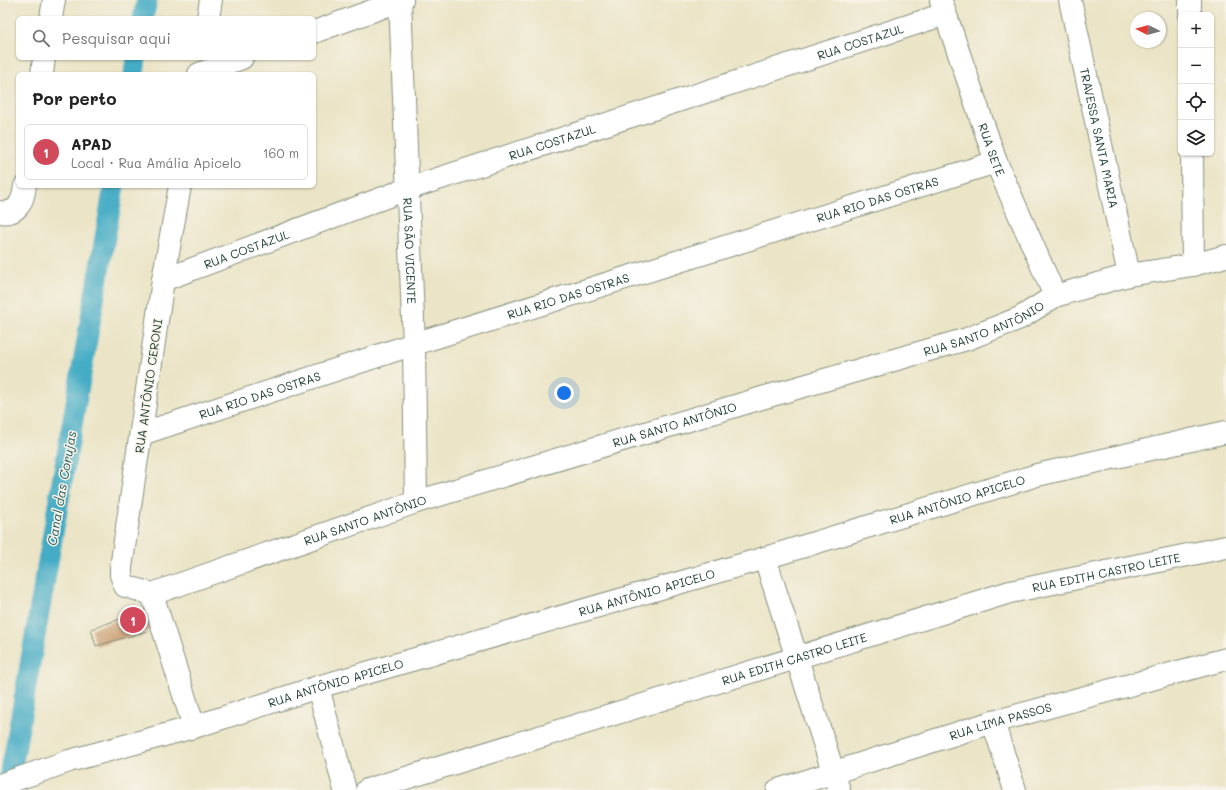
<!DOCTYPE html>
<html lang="pt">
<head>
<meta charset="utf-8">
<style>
  body { margin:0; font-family:Mali,sans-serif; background:#f2f2f2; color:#222 }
  .controls { position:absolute; right:12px; top:12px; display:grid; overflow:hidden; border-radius:6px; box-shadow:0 1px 3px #0004 }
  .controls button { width:36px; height:36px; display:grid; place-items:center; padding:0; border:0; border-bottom:1px solid #e0e0e0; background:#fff; color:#222; font:20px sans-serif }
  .compass { position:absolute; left:1130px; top:12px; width:36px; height:36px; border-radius:50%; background:#fff; box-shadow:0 1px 3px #0004; rotate:276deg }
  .you { position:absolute; left:564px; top:393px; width:14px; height:14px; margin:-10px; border:3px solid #fff; border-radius:50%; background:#1a73e8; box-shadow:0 0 0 6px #1a73e833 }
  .badge { display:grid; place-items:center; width:26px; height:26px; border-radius:50%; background:#d1495b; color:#fff; font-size:13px; font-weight:700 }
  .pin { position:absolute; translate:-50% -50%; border:2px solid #fff; box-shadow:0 1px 4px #0006 }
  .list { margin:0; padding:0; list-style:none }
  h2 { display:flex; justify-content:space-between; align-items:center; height:52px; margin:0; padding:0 16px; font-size:17px }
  h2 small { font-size:13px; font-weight:400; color:#767676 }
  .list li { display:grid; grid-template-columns:26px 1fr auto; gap:12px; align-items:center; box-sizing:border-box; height:56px; margin:0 8px 8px; padding:0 8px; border:1px solid #e0e0e0; border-radius:6px }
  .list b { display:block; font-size:15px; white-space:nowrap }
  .list p { margin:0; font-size:13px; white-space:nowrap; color:#767676 }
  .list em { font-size:13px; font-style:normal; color:#767676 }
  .icon { flex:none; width:22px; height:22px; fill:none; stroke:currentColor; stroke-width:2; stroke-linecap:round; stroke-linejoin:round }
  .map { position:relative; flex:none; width:1226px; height:790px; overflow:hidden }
  .search { position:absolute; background:#fff; box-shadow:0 1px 3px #0004; left:16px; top:16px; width:300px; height:44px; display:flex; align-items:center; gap:10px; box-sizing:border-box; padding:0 14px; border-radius:6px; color:#767676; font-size:15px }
  .panel { position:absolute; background:#fff; box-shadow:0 1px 3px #0004; left:16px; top:72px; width:300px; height:116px; border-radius:6px }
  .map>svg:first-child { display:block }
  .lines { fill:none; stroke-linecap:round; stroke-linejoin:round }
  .canal { stroke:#45acc5; stroke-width:21 }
  .building { fill:#cea57b }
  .minor-casing { stroke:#85907d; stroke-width:24 }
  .minor { stroke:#fff; stroke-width:22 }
  .labels { text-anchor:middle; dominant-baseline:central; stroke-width:3; stroke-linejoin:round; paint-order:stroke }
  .street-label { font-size:12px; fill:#1f3d34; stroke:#f7f3e8 }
  .water-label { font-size:13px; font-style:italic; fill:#2a5e60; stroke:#f7f3e8 }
</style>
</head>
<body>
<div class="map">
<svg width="1226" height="790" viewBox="0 0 1226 790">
  <rect width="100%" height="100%" fill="#f7f3e8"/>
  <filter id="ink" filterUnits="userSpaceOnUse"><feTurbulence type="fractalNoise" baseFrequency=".025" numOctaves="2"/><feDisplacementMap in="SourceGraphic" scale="8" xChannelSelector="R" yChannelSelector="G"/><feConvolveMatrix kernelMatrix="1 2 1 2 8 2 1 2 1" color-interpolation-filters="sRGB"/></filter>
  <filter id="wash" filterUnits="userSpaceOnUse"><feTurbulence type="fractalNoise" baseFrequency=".012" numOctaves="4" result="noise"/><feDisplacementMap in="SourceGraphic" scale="16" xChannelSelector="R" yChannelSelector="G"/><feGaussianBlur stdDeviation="0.9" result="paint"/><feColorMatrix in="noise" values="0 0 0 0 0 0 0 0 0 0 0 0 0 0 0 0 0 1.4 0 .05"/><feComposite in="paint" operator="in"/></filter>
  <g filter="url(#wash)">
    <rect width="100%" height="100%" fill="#ebe4c6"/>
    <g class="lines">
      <path class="canal" d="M143,18L147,0
        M134,74L136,58
        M8,790L114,186"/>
    </g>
    <g id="blocks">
      <path class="building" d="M146,610L151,630L96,646L91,629Z"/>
    </g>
  </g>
  <g filter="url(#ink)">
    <use href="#blocks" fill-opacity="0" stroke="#85907d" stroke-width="1"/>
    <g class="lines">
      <g class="minor-casing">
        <g id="minor">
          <path id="s1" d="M400,0L414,344L416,502"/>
          <path id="s2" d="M1070,0L1129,275"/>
          <path d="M1190,0V15"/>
          <path id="s3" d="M941,1L996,162L1055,296"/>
          <path d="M51,18L54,0"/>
          <path d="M208,18L211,0"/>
          <path d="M314,32L402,0"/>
          <path d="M42,74L44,58"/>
          <path d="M199,74L242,58"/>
          <path d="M1192,153L1193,265"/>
          <path id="s4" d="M180,186L163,280L121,568V575L125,586L152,594L416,502L762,398L967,339L1020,318L1055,296L1129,275L1193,265L1226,256"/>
          <path d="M0,212C18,215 23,201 25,186"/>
          <path id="s5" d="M163,280L407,189L945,14"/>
          <path id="s6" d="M141,434L414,344L996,162"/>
          <path d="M765,558L839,790"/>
          <path d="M152,594L194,727"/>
          <path d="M318,687L345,790"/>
          <path d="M993,722L1015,790"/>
          <path id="s7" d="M0,785L69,761L194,727L318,687L765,558L1037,475L1226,432"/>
          <path id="s8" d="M367,790L1010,592L1226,547"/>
          <path id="s9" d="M778,790L993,722L1226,659"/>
        </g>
      </g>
      <use href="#minor" class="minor"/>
    </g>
  </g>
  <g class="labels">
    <g class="street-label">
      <text stroke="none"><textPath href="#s5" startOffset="737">RUA COSTAZUL</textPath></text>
      <text stroke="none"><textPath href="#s2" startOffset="141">TRAVESSA SANTA MARIA</textPath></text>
      <text stroke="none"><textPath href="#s5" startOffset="413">RUA COSTAZUL</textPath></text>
      <text stroke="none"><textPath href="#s3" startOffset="157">RUA SETE</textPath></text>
      <text stroke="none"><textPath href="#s6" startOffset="773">RUA RIO DAS OSTRAS</textPath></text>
      <text stroke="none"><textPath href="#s5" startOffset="89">RUA COSTAZUL</textPath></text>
      <text stroke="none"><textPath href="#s1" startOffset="251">RUA SÃO VICENTE</textPath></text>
      <text stroke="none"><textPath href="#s6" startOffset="449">RUA RIO DAS OSTRAS</textPath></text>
      <text stroke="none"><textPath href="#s4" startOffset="1307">RUA SANTO ANTÔNIO</textPath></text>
      <text transform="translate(148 386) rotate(-82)">RUA ANTÔNIO CERONI</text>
      <text stroke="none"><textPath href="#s6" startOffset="125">RUA RIO DAS OSTRAS</textPath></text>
      <text stroke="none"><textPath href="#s4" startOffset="983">RUA SANTO ANTÔNIO</textPath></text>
      <text stroke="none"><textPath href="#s7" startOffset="999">RUA ANTÔNIO APICELO</textPath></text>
      <text stroke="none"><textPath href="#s4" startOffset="659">RUA SANTO ANTÔNIO</textPath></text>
      <text stroke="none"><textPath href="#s8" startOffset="771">RUA EDITH CASTRO LEITE</textPath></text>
      <text stroke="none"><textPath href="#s7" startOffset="675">RUA ANTÔNIO APICELO</textPath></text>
      <text stroke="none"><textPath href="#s8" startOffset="447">RUA EDITH CASTRO LEITE</textPath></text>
      <text stroke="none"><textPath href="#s7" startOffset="351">RUA ANTÔNIO APICELO</textPath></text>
      <text stroke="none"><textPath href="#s9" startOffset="233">RUA LIMA PASSOS</textPath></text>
    </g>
    <g class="water-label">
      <text transform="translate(61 488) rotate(-80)">Canal das Corujas</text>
    </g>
  </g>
</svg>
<div class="controls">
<button>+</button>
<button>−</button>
<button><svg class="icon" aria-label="locate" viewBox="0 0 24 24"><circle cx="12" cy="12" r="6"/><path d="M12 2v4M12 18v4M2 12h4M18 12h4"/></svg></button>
<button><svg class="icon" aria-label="layers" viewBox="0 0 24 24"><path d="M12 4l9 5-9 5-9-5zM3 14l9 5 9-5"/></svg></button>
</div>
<svg class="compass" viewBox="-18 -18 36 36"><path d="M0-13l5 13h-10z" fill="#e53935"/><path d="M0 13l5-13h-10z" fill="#767676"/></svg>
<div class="you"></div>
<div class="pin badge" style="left:133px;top:620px">1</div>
<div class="search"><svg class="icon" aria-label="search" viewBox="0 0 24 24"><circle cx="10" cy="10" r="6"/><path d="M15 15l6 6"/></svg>Pesquisar aqui</div>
<section class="panel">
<h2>Por perto<small></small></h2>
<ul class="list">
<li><span class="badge">1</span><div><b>APAD</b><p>Local · Rua Amália Apicelo</p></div><em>160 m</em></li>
</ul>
</section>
</div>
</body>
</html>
